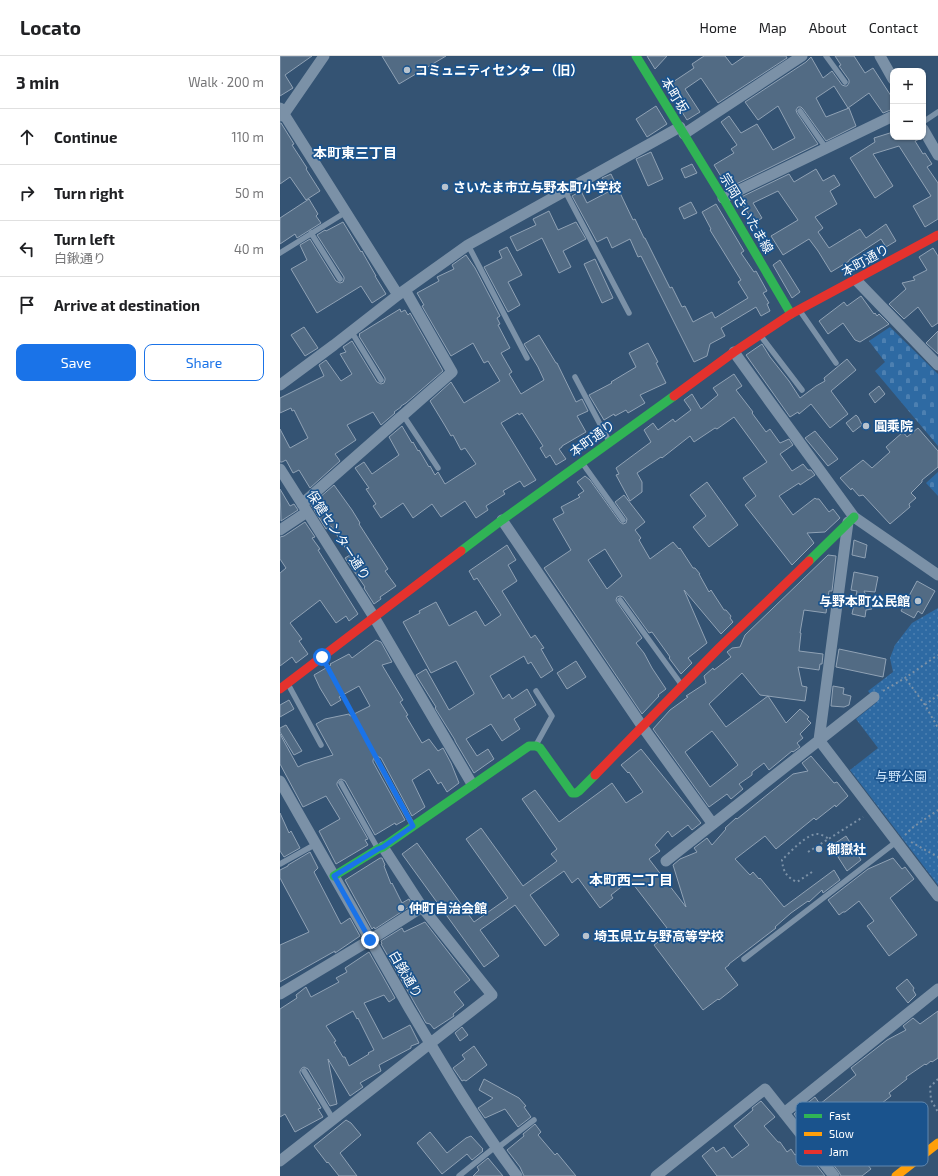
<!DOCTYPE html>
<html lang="en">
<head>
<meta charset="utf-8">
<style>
  body { margin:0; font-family:"Exo 2","Noto Sans JP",sans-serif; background:#f6f6f6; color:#202124 }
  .controls { position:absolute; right:12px; top:12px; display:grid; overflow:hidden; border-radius:8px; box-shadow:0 1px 3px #0004 }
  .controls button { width:36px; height:36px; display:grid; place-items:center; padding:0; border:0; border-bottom:1px solid #e0e0e0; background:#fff; color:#202124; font:20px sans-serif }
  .stop { position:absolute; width:12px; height:12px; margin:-9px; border:3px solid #1a73e8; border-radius:50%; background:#fff }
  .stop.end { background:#1a73e8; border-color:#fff; box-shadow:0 1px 4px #0008 }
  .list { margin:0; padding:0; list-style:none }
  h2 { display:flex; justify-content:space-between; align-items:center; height:52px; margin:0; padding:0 16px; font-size:17px }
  h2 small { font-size:13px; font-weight:400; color:#757577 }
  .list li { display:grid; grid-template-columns:26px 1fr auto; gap:12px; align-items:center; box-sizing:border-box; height:56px; padding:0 16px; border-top:1px solid #e0e0e0 }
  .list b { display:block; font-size:15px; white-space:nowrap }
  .list p { margin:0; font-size:13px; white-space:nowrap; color:#757577 }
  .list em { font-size:13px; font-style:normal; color:#757577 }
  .actions { display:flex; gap:8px; padding:12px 16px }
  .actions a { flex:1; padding:9px 0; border:1px solid #1a73e8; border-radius:8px; text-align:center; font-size:14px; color:#1a73e8 }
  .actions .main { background:#1a73e8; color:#fff }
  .icon { flex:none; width:22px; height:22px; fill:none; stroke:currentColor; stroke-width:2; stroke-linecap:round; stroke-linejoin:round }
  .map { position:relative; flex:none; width:658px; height:1120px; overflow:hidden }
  header { display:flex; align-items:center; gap:24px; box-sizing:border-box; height:56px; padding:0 20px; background:#fff; border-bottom:1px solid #e0e0e0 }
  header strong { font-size:19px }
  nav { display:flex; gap:22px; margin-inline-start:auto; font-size:14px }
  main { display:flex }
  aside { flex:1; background:#fff }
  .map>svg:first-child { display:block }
  .cemetery { fill:url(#cemetery-stones) }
  .park { fill:url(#park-dots) }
  .building { fill:#526b84; stroke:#90a2b5; fill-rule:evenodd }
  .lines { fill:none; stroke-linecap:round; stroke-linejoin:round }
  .path { stroke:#7b91a7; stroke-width:2; stroke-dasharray:2 3; stroke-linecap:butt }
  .lane { stroke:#7b91a7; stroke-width:5.5 }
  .street { stroke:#7b91a7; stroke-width:11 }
  .fast { stroke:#30b455; stroke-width:9 }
  .slow { stroke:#ff9f0a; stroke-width:9 }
  .jam { stroke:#e5322d; stroke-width:9 }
  .route { stroke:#1a73e8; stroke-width:5 }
  .poi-dot { fill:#b8c3ce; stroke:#1a538d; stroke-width:1.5 }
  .labels { text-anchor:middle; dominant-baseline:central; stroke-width:3.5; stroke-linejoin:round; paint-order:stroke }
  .poi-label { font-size:13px; font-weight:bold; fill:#fff; stroke:#1a538d; text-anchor:start }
  .street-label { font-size:13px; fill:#fff; stroke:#1a538d }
  .park-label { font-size:13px; fill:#cce4fa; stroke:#1a538d }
  .neighbourhood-label { font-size:14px; font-weight:bold; fill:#fff; stroke:#1a538d }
  .key { fill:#1a538d; stroke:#5f87af; stroke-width:1 }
  .key-label { font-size:11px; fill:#fff }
</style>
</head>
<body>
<header>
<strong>Locato</strong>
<nav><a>Home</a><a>Map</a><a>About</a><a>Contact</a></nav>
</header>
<main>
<aside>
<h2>3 min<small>Walk · 200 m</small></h2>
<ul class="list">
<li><svg class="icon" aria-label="ahead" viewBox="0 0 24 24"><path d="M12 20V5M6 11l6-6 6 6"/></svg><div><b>Continue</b></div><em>110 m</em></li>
<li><svg class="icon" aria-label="right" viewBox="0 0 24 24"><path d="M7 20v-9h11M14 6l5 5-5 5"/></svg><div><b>Turn right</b></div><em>50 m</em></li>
<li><svg class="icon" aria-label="left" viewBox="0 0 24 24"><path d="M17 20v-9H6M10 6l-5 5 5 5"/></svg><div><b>Turn left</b><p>白鍬通り</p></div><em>40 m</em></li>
<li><svg class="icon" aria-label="arrive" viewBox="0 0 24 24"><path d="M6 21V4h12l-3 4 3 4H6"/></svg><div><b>Arrive at destination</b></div></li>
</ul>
<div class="actions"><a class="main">Save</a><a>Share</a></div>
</aside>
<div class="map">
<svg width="658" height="1120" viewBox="0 0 658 1120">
  <defs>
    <pattern id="cemetery-stones" width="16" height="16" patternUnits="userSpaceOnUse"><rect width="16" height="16" fill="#2e6aa3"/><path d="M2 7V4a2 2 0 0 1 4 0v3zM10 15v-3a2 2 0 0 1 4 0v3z" fill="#4d80b1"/></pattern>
    <pattern id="park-dots" width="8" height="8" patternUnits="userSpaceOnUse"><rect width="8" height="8" fill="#2e6aa3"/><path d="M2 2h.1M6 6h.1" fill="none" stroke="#4d80b1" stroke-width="1.8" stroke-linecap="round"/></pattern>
  </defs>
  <rect width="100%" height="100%" fill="#345373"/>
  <path class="cemetery" d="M610,271L658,318V390L595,315L605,306L589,285Z
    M658,416V440L646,427Z"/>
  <path class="park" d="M658,552V829L570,714L598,692L576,663L597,646L588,635L613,616L610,602L615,589L632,567Z"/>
  <path class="building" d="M0,0H32L5,19L13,32L0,40Z
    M102,0H166L119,28Z
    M367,0H387L375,13Z
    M424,0H445L452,9L465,0H506L507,2L438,47L421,22L405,33L420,56L407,64L394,43L398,41L390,28L414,12L412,8Z
    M555,0H574L585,17L593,12L613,43V53L603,57L589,37L568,52L554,30L536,42L546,61L569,52L576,70L546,85L523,53L521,51H518L516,54L517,57L538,88L448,132L434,109L454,97L451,93L457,89L441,66L449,60L461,77L477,68L493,94L515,82L498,50L478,64L465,46L526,6L531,1L543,22L552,15L562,29L565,30H567L569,27V24L559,10L561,9Z
    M376,50L387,68L367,81L356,63Z
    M0,67H1L14,88L12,89L27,112L26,113L40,135L26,144L10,121L0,128Z
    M613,76V81H640V83L635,85L643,98L645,97L652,108L647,111L658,127V163L645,171L633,150L651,140L619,90L593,98L613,130L595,142L570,102L595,86L594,82Z
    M371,96L383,123L368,130L356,103Z
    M412,108L417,117L405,122L401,113Z
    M536,113L543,125L554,119L560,129L550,135L557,148L535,161L543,172L538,176L549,192L580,173L586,182L606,168L616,185L606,191L601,183L569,204V205L551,216L538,195L529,183L503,199L491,180L518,164L498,135L473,147L482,162L474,167L463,149L460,150L457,143L509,118L514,126Z
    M331,118L353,164L355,163L364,182H365L390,232L392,231L402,251L405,250L413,266L432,256L435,262L468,242L458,226L461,224L430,174L431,173L422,156L436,148L464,195L461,197L474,216L476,215L487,235L483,237L489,247L487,248L490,255L481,260L476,251L441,272L445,280L430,288L427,300L414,306L361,200L358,201L350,183L332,192L327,181L317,186L292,140L301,135L307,147L328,136L322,122Z
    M29,143L38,158L36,160L41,167L17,182L15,178L0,188V162Z
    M411,146L417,157L404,163L399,152Z
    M269,155L278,174L296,166L306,183L283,195L291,211L279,217L262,182L237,195L230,181L256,169L253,163Z
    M63,166L81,196L82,195L84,199L96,220H95L106,238L92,247L81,230L37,257L11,213L27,204L20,189L30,183L56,225L60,227L63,226L64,223V221L37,179L45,174L46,175Z
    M227,191L242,219L228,226L240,249L228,256L204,211L222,202L219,195Z
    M653,192L658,200V267L652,271L638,251L624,263L609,248L626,233L622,227L635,224L633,221L647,214L639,201Z
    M186,199L195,212L220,260L217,262L220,268L218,269L230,292L221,297L232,316L229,318L241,338L264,324L258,311L244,288L259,279L276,307H277L296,346L302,343L308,355L297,360L306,376L282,390V391L279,393L286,403L276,409L270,399L266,402L260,392L263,390L242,357L239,359L238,357L221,367L256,424L244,431L240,425L223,435L225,438L206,450L208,454L196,462L185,445L161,461L152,448L133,462L123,447L101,462L93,450L96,448L86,433L89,432L75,412L84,406L92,418L119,399L109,381L122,370L132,387L133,386L138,395L139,394L149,411L150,410L155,419L158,416L165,428L196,408L185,392L181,394L173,379L171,380L164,368L150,345L171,326L184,347L220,325L208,305L204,307L193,287L171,300L142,250L144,249L137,237L159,225L157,221L174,213L172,209Z
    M315,203L333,242L322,247L304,208Z
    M500,204L520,236L512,242L493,209Z
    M581,240L594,258L595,257L597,260L599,258L609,268L580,286L575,284L563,267L548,278L539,265L564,246L567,250Z
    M120,253L121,256L125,254L128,259L130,257L163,315L126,347L121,350V351L114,356L115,357L101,369L93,356L67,369L76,384L55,398L60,405L30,432L19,414L13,417L6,404L2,406H0V373L10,392L28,382L14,354L12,355L11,352L0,357V342L44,320L39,309L46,304L61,325L72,318L60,298L66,296L63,291L72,285L97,326L101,328L104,327L105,324V322L79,280L80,279L79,278Z
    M24,271L38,292L25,300L11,279Z
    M658,275V298L646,287Z
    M368,287L378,306L376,307L386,327L360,339L365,347L348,357L346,354L335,360L334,358L324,364L309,339L332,327L331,326L356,311L349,297Z
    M482,288L490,301L509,325L520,342L536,330L545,325L544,322L567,303L576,314L551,335L568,358L550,372L531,348L519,358L518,356L510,361L466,299Z
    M454,318L462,330L456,334L473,356L472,357L486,376L490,373L500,387L509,383L513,389L500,398L512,415L523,408L528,414H531L535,419L520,429L519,427L499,440L513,459L535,442L536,443H539L549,456L553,453L560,462L545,476L527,477L534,487L512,509L465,449L476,440L463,422L487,406L454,361L437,373L435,372L414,386L410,380L382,402L381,401L357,417L362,426V436L350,445L336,419L339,418L336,412L371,386L364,374L373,367L378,374L393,363L395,366L411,354L404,344L412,338L421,353L438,339L433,332Z
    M599,330L605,338L595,347L589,338Z
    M576,359L578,361L582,369L573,376L566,367Z
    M638,372L658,395V411L642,424V426L631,437L636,442L629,448L630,451L610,468L583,439L579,440L572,432L571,434L560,422L583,404L592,412L610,396L606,391L623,376L627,381Z
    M535,375L558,403L548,410L525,382Z
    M305,420L310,424L340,466L343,468L346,467L347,463L335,446L344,439L365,466L355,474L361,482L359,484L370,503L393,486L399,493L400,492L413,512H415L420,518H419L429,536L431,534L444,554H446L451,560L450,562L453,566L441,578L404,534L427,587L408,602L412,607L401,618L389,602L390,601L372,576L369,577L343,541L340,540L337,541L336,544L337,546L362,582L356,587L364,597L372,612L386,633L378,639L379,640L362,658L264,512L291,494L273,463L284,457L281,451L300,441L298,439L304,435L297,426ZM325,493L342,520L327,533L308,504Z
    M427,426L458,469L429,491L413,471L426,460L410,439Z
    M54,429L72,454L80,467L79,468L108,513L105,515L116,530L100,541L101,543L94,548L84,532L85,531L65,502L70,499L51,470L46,473L31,449Z
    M0,433L10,450L14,448L18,454L1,465Z
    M25,466L35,481L32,482L40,493L38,494L78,558L69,565L66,560L56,567L40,544L10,567L22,583L19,585L28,598L16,607L12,601L0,610V517L6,512L0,503V481L4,480Z
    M574,484L587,489L585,502L572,499Z
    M227,489L236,504L228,509L237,525L222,535L251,582L255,579L264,592L261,593L273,614L261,622L251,606L248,608L244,600L210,620L223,643L229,638L232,643L247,633L256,649L234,663L240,673L222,685L211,668L186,683L197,700L208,693L214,703L194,717L175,685V684L155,652L156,651L136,619L146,613L169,654L194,638V637L176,605L151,617L123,566L140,557L139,555L156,546L169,570L196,555L205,570L221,559L197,522L194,524L189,515Z
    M548,499L556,500L552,535H549L546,557L524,554L520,577H521L519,595L543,598L542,608H540L539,614L518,611L522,630L527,631L525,645L480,639L462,617L429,648L446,671L488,640L506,667L520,653L529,661L527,663L531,667L520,678L523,682L517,687L520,691L513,696L512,695L489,714L484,707L472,716V719L459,728L463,733L451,743L447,738L429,751L373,673L390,654L408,641L406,640L426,627L424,620L433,612L434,614L451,601L447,596L452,592L460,591L465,579ZM432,675L458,709L430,731L405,696Z
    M574,516L598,521L595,536L584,535L592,553L586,554L585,561L572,558L577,535L571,534Z
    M637,525L655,535L642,558L638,555L634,562L621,555Z
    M96,584L101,586L112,606L102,609L123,644L120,646L128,659L126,660L142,687L149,683L158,695L163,692L171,707L179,727L167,736L161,726L158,728L149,713L132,724L145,751L132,760L101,702L97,700H95L93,704V706L125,764L116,769L115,767L95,779L65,725L61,723L59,724L57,727V729L88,783L85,784L88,789L56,808L39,775L60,763L46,740L23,751L0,708V678L18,711L24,708L53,699L36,668L45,663L69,658L70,660L90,650L79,630L59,641L61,644L51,650L40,632L34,619L51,609L50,608L69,598L72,602Z
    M559,593L606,603L603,621L556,611Z
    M296,605L306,621L287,633L277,617Z
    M553,630L564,632L563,638L571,640L569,649L564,651L551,650Z
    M9,644L14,653L0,661V649Z
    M6,669L22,695L14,699L0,676V672Z
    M361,693L421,767L412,774L408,769L392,781L388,775L375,789L380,795L369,803L406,851L393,809L400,803L417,796L414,792L427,782L432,789L446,773L445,772L456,762L457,763L513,718L528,715L522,707L531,700L554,727L557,726L568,740L556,751L555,749L536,764L534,762L496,793L485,780L455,803L470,819L473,816L479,823L480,822L504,851L554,814L560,824L543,837L542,834L529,846L528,845L511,857L495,871L496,872L449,908V909L445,912L458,929L439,944L438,943L423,954L374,889L386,880L382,875L387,872L350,824L331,839L333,842L320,852L298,822L292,827L284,815L250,839L279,879L265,890L235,849L200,874L219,900L204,911L122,798L137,787L194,866L228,842L186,783L201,772L243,830L277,805L271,798L277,793L242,743L255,734L279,766L332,727L346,747L363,736L349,716L348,717L341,709Z
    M0,757L9,777L11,775L20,792L4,801L0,795Z
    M566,780L581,804L567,815L551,790Z
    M30,796L38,812L34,816L61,868L70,862L80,880L55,897V895L0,926V889L29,876L0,822V814L8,810V809Z
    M100,802H102L105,809L104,810L111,828L112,827L122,847L129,843L132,849L95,873L94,871L92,873L65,824Z
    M613,802L622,813L625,811L634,823L610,842L637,879L609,900L587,870L594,865L579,845L565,856H563L559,859L548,844L588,813Z
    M145,866L190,924L174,936L184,949L173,958L174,960L154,973L150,968L146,967L101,888H102L101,885L122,872L124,876Z
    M89,896L115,942L109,946L104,939L84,947L103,983L130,969L139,987L131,990V992L99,1009L101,1015L80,1027L83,1031L70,1040L48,1003L57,1048L50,1050L28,1013L24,1011L22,1012L20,1015V1017L41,1052L38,1053L43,1061L15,1076L5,1058L0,1061V953L17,942L16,939L26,931L31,941L59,926L56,922L67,916L65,912ZM73,955L77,963L78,962L94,994L88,997L89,998L69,1010L65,1001H63L54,986L56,985L46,970Z
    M627,923L634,932L633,934L636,939L628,947L616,932Z
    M658,955V1002L652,1006L651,1005L646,1009L645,1008L626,1021L627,1023L609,1037L611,1040L588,1058L590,1061L580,1068L565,1050L550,1062L555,1068L551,1071L563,1088L568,1084L591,1113L582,1120H561L559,1116L535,1085L536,1084L524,1068L522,1069L514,1058L535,1041L540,1048L576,1019L571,1012L607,984L626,974L623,970L633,962L640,968Z
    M182,971L188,979L180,985L175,977Z
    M194,990L207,1009L186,1025L184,1024L182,1025L173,1012L185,1003L182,999Z
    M204,1023L239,1042L246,1050L244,1051L251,1061L238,1071L225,1053L205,1062L198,1052L213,1042L199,1034Z
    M481,1045L495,1061L484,1070L498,1086H500L507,1096L511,1093L515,1099L524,1093L545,1120H437L422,1100L433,1091L436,1096L444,1091L452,1102L469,1089L454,1070L473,1054L472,1052Z
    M66,1064L71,1067L81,1079L60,1097L77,1120H59L48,1106L47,1107L34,1090Z
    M255,1068L261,1076L258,1079L275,1099L277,1097L296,1120H244L240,1111L227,1094L244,1080L243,1078Z
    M150,1076L167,1097L186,1082L191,1080L203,1093L202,1094L203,1095L192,1104L187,1098L162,1118L137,1087Z
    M208,1102L223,1120H193L199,1114L197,1111Z"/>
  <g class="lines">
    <path class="path" d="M48,613L93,697
      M626,623L645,649L658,672
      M603,635L625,622L658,599
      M645,649L658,639
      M625,779L632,772L658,754
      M631,786L658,801
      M528,796L583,761
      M532,816L517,826C506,821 503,815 502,804C510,796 527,778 537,778C541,778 546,781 549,783
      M658,1023L650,1031L651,1044L658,1056"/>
    <path class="lane" d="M546,0L565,26
      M520,55L546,92
      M643,66L658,56
      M285,135L349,257
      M31,177L60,223
      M188,189L247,302
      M0,197L66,156
      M520,255L556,307
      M71,275L101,324
      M480,279L522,334
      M295,321L329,385
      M123,359L158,412
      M303,408L343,464
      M340,544L401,628
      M8,628L41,689
      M256,689L272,660L256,635
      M97,704L133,770
      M61,727L98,793
      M0,808L36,788
      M464,903L616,786
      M24,1015L53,1063
      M179,1120L215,1091L220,1090L254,1064"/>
    <path class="street" d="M600,0L613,23
      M0,52L118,239
      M0,60L4,58L44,0
      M643,73L658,99
      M404,78L522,0
      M443,142L613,60
      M576,224L658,309
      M454,296L490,346L574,461L658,519
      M0,329L54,289L118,239L188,189L400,71
      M0,413L94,561L192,728
      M22,448L172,316L125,234
      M222,464L362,670L432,767
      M568,466L539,684L658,840
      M0,474L27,456
      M0,725C43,800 86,876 129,952C163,1009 197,1067 237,1120
      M386,805L594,641
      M0,938L90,884L142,851
      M504,1057L658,933
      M0,1105L212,939L142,851L103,791
      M376,1120L485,1033L554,1120"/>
    <path class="fast" d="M356,0L443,142L511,258
      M181,495L222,464L394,340
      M529,505L574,461
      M54,820L98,793L103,791L249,690H256L260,692L292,737H296L299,735L315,719"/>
    <path class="slow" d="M616,1120L658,1087"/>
    <path class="jam" d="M394,340L454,296L511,258L658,179
      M0,633L181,495
      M315,719L440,591L529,505"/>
  </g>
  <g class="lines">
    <path class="route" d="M42,601L133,770L103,791L98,793L54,820L90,884"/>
  </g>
  <g class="poi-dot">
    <circle cx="127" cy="14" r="4"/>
    <circle cx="165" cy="131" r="4"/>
    <circle cx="586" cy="370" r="4"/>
    <circle cx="638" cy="545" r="4"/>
    <circle cx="539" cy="793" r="4"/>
    <circle cx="121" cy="852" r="4"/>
    <circle cx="306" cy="880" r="4"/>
  </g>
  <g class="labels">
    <g class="poi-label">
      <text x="135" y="14">コミュニティセンター（旧）</text>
      <text x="173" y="131">さいたま市立与野本町小学校</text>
      <text x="594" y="370">圓乘院</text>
      <text x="630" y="545" text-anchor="end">与野本町公民館</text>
      <text x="547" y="793">御嶽社</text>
      <text x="129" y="852">仲町自治会館</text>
      <text x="314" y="880">埼玉県立与野高等学校</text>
    </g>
    <g class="street-label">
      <text transform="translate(395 39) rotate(58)">本町坂</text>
      <text transform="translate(467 157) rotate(59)">宗岡さいたま線</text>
      <text transform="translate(585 204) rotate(-29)">本町通り</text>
      <text transform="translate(312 382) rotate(-36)">本町通り</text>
      <text transform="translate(59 479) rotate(57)">保健センター通り</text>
      <text transform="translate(126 918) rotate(60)">白鍬通り</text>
    </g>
    <g class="park-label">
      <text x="621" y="720">与野公園</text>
    </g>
    <g class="neighbourhood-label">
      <text x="75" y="96">本町東三丁目</text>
      <text x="351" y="823">本町西二丁目</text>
    </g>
  </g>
  <rect x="516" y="1046" width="132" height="64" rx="6" class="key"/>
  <rect x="524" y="1058" width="18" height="4" fill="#30b455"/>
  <rect x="524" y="1076" width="18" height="4" fill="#ff9f0a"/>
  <rect x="524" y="1094" width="18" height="4" fill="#e5322d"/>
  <g class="key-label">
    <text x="549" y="1064">Fast</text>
    <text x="549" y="1082">Slow</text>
    <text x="549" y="1100">Jam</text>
  </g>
</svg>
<div class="controls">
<button>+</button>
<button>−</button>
</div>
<div class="stop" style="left:42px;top:601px"></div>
<div class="stop end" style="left:90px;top:884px"></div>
</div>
</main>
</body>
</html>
